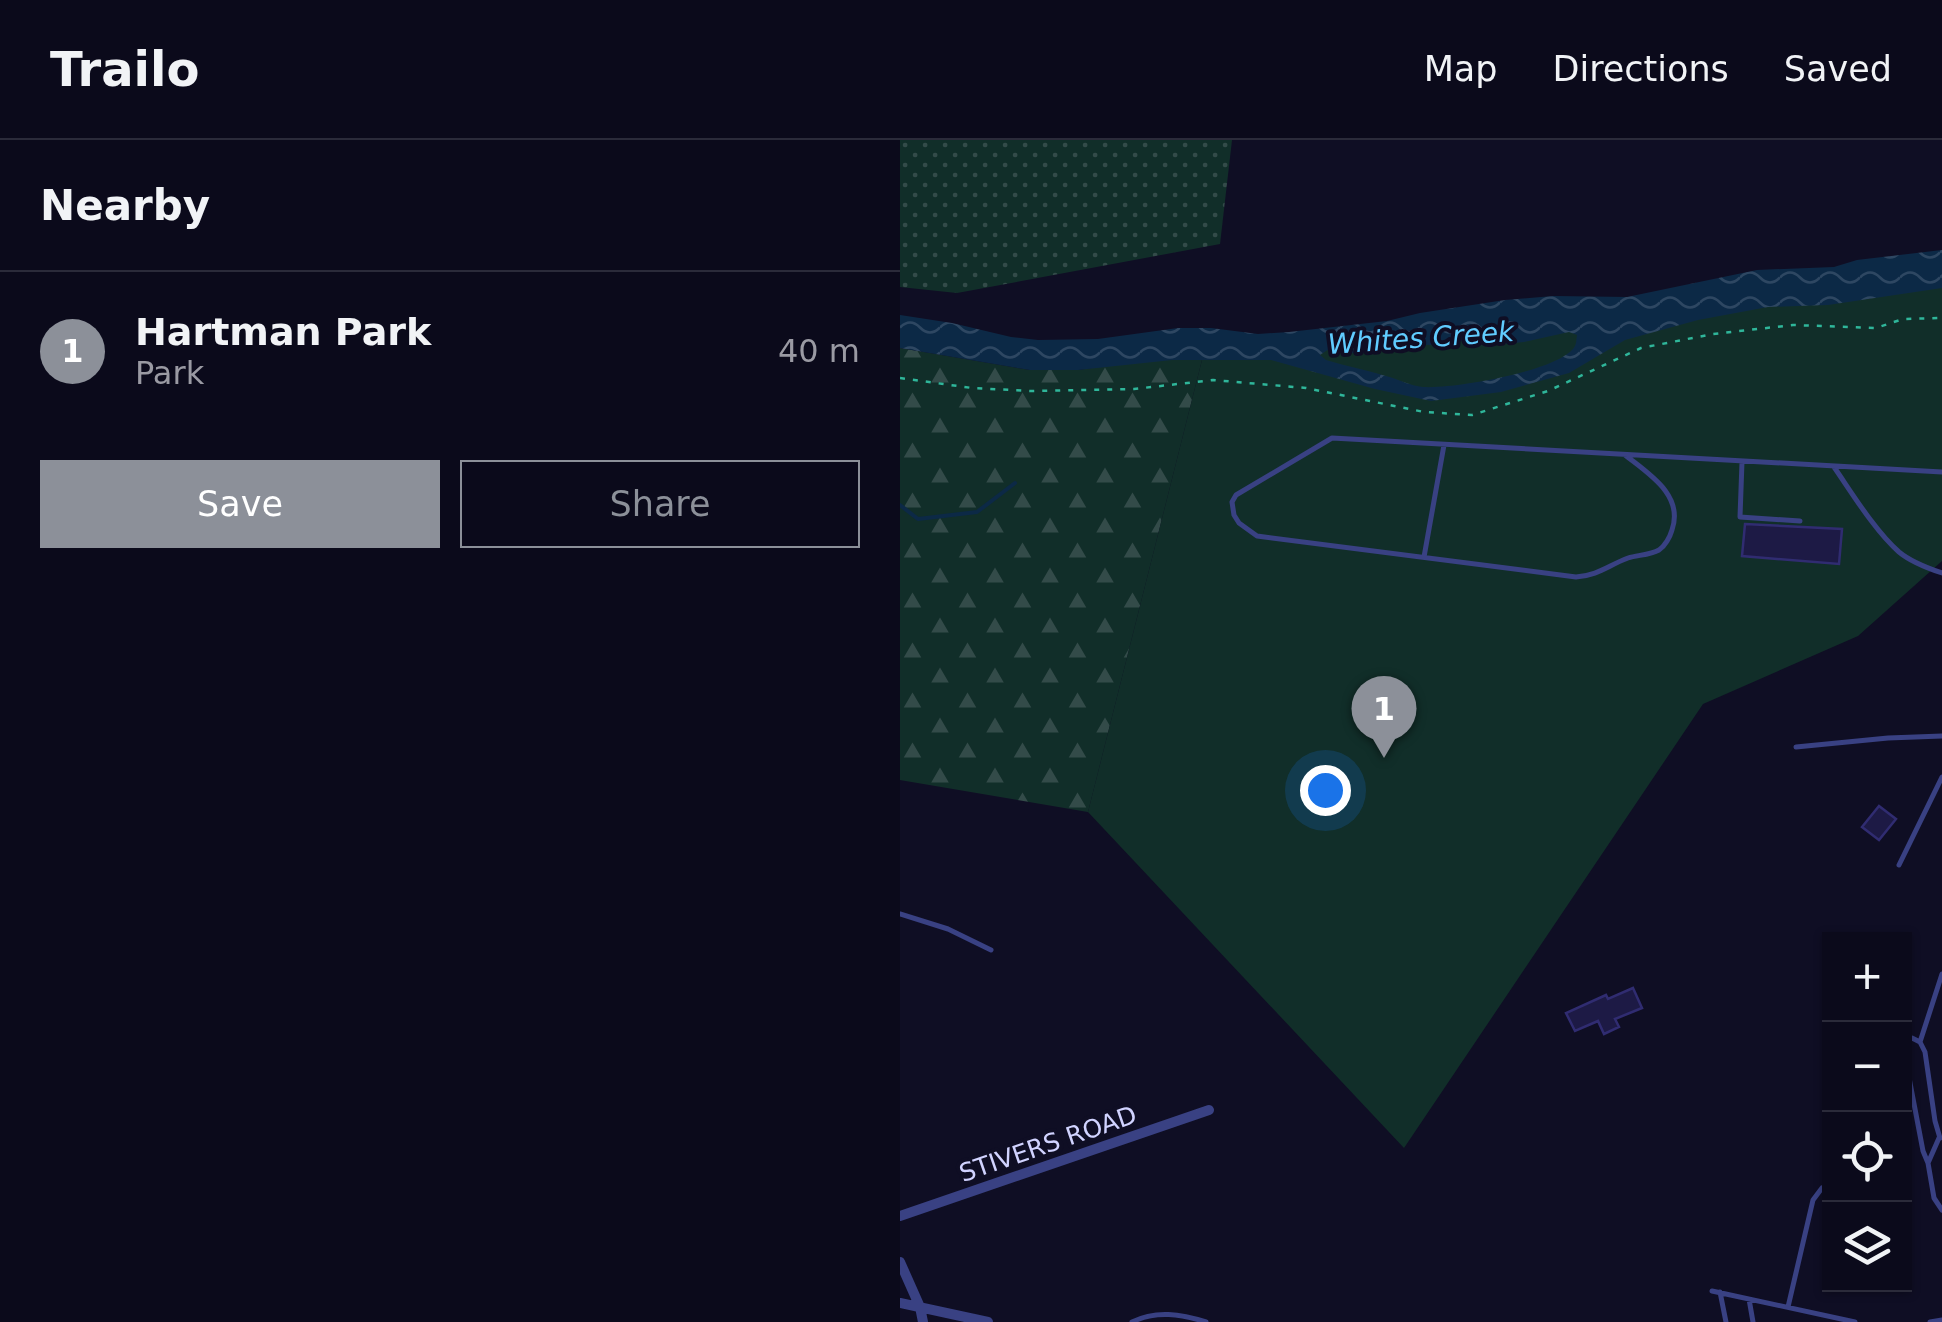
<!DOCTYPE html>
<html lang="en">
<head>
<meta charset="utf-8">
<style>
  body { margin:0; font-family:"DejaVu Sans",sans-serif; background:#141324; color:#f1f3f6 }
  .controls { position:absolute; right:30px; bottom:30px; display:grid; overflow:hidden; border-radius:0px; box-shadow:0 2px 8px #0004 }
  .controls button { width:90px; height:90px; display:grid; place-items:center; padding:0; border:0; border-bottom:2px solid #2b2b3a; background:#0b0a1b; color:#f1f3f6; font:50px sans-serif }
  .you { position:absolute; left:425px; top:650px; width:35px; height:35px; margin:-25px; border:8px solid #fff; border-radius:50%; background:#1a73e8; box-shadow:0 0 0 15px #1a73e833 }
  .badge { display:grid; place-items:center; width:65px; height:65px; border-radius:50%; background:#8c9099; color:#fff; font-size:32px; font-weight:700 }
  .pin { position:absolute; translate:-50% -82px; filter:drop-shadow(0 2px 5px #0008) }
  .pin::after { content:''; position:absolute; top:52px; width:35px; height:30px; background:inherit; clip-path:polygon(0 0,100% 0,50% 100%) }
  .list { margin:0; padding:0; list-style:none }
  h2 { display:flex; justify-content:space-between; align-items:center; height:130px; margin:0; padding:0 40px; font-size:42px }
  h2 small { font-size:32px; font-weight:400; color:#9a9aa3 }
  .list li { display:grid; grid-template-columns:65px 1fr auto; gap:30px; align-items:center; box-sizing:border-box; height:160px; padding:0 40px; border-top:2px solid #2b2b3a }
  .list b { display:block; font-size:38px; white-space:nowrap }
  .list p { margin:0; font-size:32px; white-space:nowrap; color:#9a9aa3 }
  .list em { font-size:32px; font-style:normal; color:#9a9aa3 }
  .actions { display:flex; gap:20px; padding:30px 40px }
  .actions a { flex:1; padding:22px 0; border:2px solid #8c9099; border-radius:0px; text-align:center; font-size:35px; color:#8c9099 }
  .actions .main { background:#8c9099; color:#fff }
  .icon { flex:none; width:55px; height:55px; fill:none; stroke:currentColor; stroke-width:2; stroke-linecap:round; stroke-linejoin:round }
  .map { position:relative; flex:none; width:1042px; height:1182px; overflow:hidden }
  header { display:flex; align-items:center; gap:60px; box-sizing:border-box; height:140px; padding:0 50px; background:#0b0a1b; border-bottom:2px solid #2b2b3a }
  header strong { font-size:48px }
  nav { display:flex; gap:55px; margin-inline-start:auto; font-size:35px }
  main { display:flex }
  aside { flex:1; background:#0b0a1b }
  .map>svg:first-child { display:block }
  .grass { fill:url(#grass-dots) }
  .forest { fill:url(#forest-firs) }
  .green { fill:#112e29 }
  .water { fill:url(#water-waves); fill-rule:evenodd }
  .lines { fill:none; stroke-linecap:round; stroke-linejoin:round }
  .stream { stroke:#0c2946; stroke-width:4 }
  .building { fill:#1d1a45; stroke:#302c71; stroke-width:2.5 }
  .path { stroke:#2fb69a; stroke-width:2.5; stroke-dasharray:5 8; stroke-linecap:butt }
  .service { stroke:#394183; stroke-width:5 }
  .minor { stroke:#394183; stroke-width:10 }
  .labels { text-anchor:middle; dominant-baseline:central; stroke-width:8; stroke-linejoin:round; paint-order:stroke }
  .street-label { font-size:25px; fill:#d1d3ff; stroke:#0f0e24 }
  .water-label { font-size:28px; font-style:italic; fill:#60ccff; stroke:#0f0e24 }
</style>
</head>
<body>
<header>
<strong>Trailo</strong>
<nav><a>Map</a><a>Directions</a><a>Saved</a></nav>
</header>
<main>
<aside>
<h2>Nearby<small></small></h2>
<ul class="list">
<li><span class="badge">1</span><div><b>Hartman Park</b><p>Park</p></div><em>40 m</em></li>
</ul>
<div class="actions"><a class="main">Save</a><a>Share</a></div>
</aside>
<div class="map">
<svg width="1042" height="1182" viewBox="0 0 1042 1182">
  <defs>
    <pattern id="grass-dots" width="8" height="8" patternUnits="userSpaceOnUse" patternTransform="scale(2.5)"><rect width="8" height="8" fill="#112e29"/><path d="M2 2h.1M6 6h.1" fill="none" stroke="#334b49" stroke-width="1.8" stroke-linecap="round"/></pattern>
    <pattern id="forest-firs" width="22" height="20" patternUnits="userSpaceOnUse" patternTransform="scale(2.5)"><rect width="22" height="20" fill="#112e29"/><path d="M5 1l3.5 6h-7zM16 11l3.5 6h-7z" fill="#334b49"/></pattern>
    <pattern id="water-waves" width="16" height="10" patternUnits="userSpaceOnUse" patternTransform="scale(2.5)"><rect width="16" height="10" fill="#0c2946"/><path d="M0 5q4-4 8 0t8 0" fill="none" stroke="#2e4762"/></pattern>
  </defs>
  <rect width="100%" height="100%" fill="#0f0e24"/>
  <path class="grass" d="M0,0H332L320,104L57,153L0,147Z"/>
  <path class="forest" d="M0,208L130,230H178L304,212L188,672L0,640Z"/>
  <path class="green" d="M1042,120V421L958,496L803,564L504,1008L188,672L304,212Z"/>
  <path class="water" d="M1042,110V148L928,165L868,167L798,180L725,200L669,233L601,252L531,261L475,249L371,220H272L178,230H130L0,208V175L52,183L111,197L138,200L198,199L278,188H311L358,194L389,192L487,181L520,173L605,160L653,156L727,157L857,130L934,127L957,120ZM669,192L677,195C676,201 677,204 673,209C653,232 553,249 523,247C510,246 498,239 486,236C466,230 446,226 426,220L420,215L429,209L458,214L513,204L530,205L551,201H577L602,204L624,202Z"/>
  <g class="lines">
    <path class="stream" d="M0,365L18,379L77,372L115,343"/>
  </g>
  <path class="building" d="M845,384L942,389L939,424L842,416Z
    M979,666L996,679L979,700L962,687Z
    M733,848L742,868L715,879L719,887L704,894L698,881L675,891L666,873L706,855L708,859Z"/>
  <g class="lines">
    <path class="path" d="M0,238L72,248L131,251L234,249L313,240L406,248L524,272L572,275L648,251L741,208L813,194L893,185L976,188L1003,179L1042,178"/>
    <path class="service" d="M725,315C749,334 784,355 772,390C770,397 765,406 759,410C750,415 737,415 728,418C707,426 699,435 676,437L357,396L339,383L334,375L332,362L336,355L432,298L1042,332
      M842,322L840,377L900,381
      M934,327C952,353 975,391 999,412C1011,422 1027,428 1042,433
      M524,417L544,305
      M896,607L988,598L1042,596
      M999,725L1042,637
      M0,774L48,789L91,810
      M1020,902L1042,834
      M1039,998L1028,1023L1034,1058L1042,1070
      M1028,1023L1023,1011L1007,927V902L1012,898L1020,902L1025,912L1035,981L1040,998
      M812,1151L955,1182
      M820,1152L826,1182
      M849,1159L853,1182
      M888,1167L913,1060L922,1048
      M232,1182C256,1170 281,1174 306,1182
      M1030,1182L1042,1180"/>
    <path class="minor" d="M0,1076L309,970
      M0,1122L20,1167L23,1182
      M0,1163L88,1182"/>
  </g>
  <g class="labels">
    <g class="street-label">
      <text transform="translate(148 1004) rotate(-19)">STIVERS ROAD</text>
    </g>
    <g class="water-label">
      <text transform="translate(521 198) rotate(-4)">Whites Creek</text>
    </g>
  </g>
</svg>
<div class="controls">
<button>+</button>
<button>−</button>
<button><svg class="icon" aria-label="locate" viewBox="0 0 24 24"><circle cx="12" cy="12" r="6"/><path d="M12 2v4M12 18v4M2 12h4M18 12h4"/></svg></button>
<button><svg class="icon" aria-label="layers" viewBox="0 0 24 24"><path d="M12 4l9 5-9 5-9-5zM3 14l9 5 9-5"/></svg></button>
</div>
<div class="you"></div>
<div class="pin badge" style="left:484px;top:618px">1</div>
</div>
</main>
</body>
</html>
